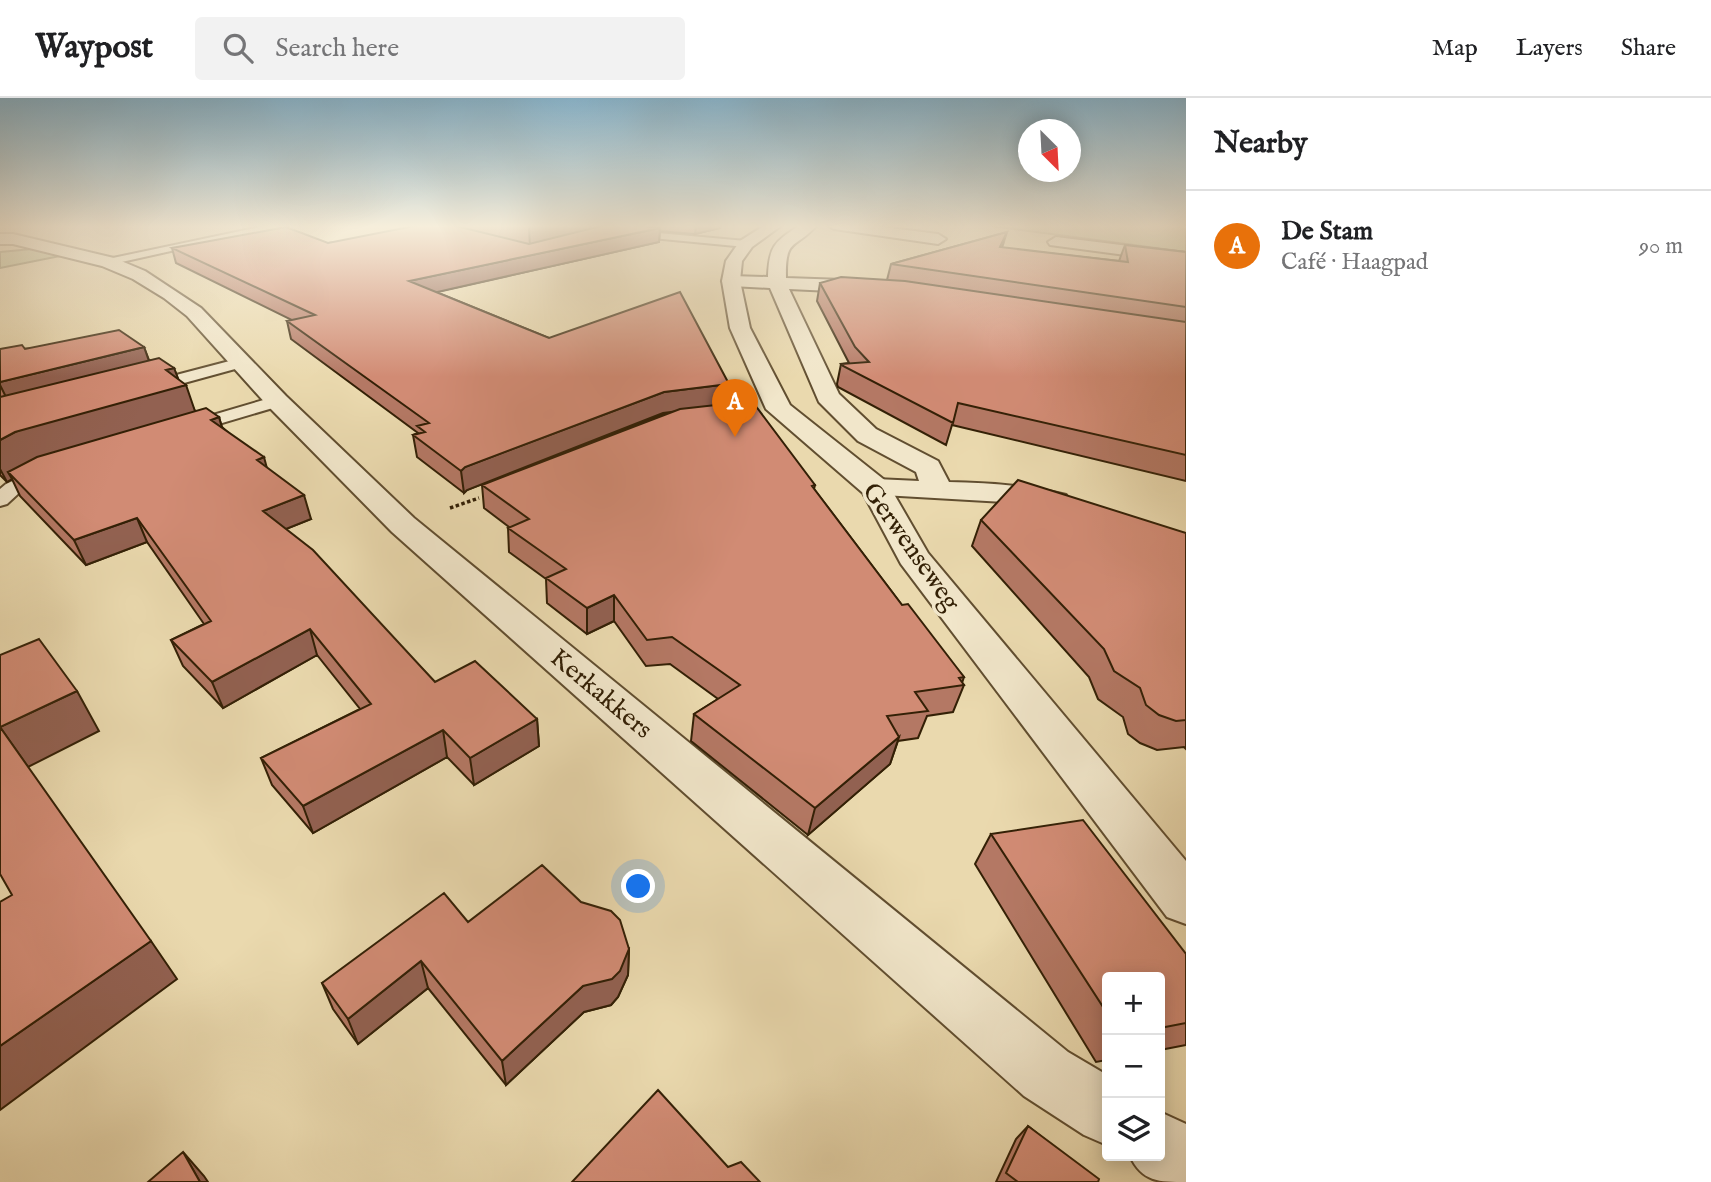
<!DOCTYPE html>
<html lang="en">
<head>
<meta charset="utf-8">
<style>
  body { margin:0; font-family:"IM FELL English",serif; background:#f2f2f2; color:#202124 }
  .controls { position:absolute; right:21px; bottom:21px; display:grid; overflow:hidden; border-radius:7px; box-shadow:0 4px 18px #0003 }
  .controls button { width:63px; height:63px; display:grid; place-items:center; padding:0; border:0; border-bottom:2px solid #e0e0e0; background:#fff; color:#202124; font:35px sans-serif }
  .compass { position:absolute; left:1018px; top:21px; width:63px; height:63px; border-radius:50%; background:#fff; box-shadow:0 4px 18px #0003; rotate:156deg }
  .you { position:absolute; left:639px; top:789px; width:24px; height:24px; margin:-18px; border:5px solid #fff; border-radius:50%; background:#1a73e8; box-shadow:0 0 0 10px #1a73e833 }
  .badge { display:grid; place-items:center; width:46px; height:46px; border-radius:50%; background:#7c3aed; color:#fff; font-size:23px; font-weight:700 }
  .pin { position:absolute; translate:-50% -58px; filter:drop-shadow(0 2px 4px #0008) }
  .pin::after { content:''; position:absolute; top:37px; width:24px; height:21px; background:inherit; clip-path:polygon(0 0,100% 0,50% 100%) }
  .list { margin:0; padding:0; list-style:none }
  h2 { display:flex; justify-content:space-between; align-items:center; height:91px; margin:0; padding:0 28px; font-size:30px }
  h2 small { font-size:23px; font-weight:400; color:#757577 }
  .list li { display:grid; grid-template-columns:46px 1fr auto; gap:21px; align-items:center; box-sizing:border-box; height:112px; padding:0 28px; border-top:2px solid #e0e0e0 }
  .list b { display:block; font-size:26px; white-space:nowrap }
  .list p { margin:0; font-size:23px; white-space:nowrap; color:#757577 }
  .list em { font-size:23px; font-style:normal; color:#757577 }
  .icon { flex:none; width:38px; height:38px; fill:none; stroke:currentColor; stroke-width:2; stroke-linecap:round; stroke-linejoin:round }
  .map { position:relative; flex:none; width:1186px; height:1084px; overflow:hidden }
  header { display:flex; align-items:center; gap:42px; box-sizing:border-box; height:98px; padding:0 35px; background:#fff; border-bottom:2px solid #e0e0e0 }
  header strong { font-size:33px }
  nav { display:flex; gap:38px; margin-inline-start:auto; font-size:24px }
  .search { width:490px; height:63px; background:#f2f2f2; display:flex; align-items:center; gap:18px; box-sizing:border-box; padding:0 24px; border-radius:7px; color:#757577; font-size:26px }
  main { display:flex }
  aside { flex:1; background:#fff }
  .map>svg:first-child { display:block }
  .green { fill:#b6bf8b; stroke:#747048; stroke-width:2 }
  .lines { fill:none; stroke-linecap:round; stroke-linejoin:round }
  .service-casing { stroke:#614e30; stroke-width:4 }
  .minor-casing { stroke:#614e30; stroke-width:4 }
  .tertiary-casing { stroke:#614e30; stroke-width:4 }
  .path { stroke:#332006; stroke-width:3.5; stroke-dasharray:3.5 2.5; stroke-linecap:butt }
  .service { fill:#f1e6ca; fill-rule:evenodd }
  .minor { fill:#f1e6ca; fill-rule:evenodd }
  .tertiary { fill:#f1e6ca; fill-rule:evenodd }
  .wall { fill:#b47864; stroke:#332006; stroke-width:2 }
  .shaded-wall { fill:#926151; stroke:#332006; stroke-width:2 }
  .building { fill:#d18b74; stroke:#332006; stroke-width:2 }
  .labels { text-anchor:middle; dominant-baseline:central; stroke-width:7; stroke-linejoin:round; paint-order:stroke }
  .street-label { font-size:26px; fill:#332006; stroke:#f1e6ca }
</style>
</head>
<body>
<header>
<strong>Waypost</strong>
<div class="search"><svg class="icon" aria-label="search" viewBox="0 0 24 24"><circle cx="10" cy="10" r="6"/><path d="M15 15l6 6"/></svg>Search here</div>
<nav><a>Map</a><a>Layers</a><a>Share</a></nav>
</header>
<main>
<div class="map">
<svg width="1186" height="1084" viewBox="0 0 1186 1084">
  <rect width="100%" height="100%" fill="#ead9ae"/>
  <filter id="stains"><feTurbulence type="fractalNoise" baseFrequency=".00286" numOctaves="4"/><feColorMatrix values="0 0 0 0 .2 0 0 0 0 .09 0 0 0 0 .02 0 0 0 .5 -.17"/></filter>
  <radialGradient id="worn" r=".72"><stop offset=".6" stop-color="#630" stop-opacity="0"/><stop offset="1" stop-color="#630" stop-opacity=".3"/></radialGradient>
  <path class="green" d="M984,127H1186V154Z
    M32,151L60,158L0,170V154Z"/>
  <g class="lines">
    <g class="service-casing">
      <path id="service" d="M269,127H288L108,167L102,164L108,161Z
        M625,132L746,143L751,146L746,149L621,137V133Z
        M241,260L249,265L246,268L144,296L136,291L138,287Z
        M277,298L286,303L283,307L185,336L176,331L179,327Z
        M48,367L55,369L58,373L55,377L20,394L7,406L0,408V391L6,386Z"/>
    </g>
    <g class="minor-casing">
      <path id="minor" d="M800,127H817C795,152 785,139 786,180L873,183L882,189L873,195L789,191L839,296L876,331L938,363L949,384C988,385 1027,387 1066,397L1070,403L1066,409L1055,412L1004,404L865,396L861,390L865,384L876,381L919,383L916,374L858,343L819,304L770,190L731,188L722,183L731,178L768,179C769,147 775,144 800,127Z
        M827,127H867L938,136L946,141L938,146L834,131Z
        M0,136H13L114,160L145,173L201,210L286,298L414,420L1068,954L1107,977V1047L1084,1037L1024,998L392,434L268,308L187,218L164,200L133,181L102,168L13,146H0Z
        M1056,139L1186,155V165L1050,147L1048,144Z
        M1160,1014L1186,1026V1084C1159,1084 1142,1084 1130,1058H1160Z"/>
    </g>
    <g class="tertiary-casing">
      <path id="tertiary" d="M765,127H782L752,149L742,163L740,183L750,230L790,307L887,384L928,455L1186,763V826L1167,819L901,466L863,395L766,311L730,230L722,183L726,163L740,143Z"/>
    </g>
    <path class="path" d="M450,410L479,400"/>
    <use href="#service" class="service"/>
    <use href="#minor" class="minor"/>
    <use href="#tertiary" class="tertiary"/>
  </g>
  <path class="wall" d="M460,127H720V130L695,136L660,133L659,144L436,194L549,240L729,286L727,306L815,387L814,391L902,507L964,579L962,585L964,587L953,614L927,618L918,640L898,643L890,666L808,737L691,643L694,616L718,601L670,566L646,568L614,523L587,536L547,505L546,481L509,454L508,430L509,429L484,410L482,387L674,313L663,315L467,392L464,395L417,359L413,337L418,335L291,241L287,223L292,222L176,165L172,150L328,145L460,129Z
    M1007,134L1002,150L1119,163L1125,147L1186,154V383L952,327L946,347L838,289L837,286L841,266L849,265L817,203L820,185L887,182L891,166Z
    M144,249L149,262L174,270L178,281L195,313L219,319L222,329L266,369L311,421L286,431L435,584L537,621L539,648L474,687L447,659L313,735L272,687L261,660L360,611L317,557L223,610L183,568L171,542L204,526L147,444L86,467L20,398L12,381L7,384L0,377V251Z
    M981,422L1186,435V651L1184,649L1157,652L1140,645L1128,636L1123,619L1098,601L1089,579L972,448Z
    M991,736L1186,856V947L1160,952V879H1107V962L1096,964L975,766Z
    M468,824L629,851L628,877L618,899L611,907L584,914L506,987L428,890L358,946L333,911L322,885Z
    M1028,1028L1098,1084H996L1016,1041Z"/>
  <path class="shaded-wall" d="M536,127H609L530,150L529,129Z
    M696,127H720V130L695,136Z
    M660,130L659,144L411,200L409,183Z
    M144,249L155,280L15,317L0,287V284Z
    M174,270L181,288L186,287L197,319L8,374L12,381L7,384L0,371V342L15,334L166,272Z
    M729,286L727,307L663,315L467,392L464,395L461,373L465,369L664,294Z
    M219,319L225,341L211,322Z
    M264,359L270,382L257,362Z
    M304,397L311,421L271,437L263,413Z
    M137,420L147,444L86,467L74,442Z
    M614,497V523L587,536V510Z
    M310,531L317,557L223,610L212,584Z
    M77,593L99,633L28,669L0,629Z
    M537,621L539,648L474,687L470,660Z
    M443,632L447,659L313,735L303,708Z
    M899,639L890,666L808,737L815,710Z
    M151,843L177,881L0,1012V948Z
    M629,851L628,877L618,899L611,907L584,914L506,987L502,963L583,888Z
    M421,863L428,890L358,946L348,921Z
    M183,1054L204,1078L208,1084H200Z"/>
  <path class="building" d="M419,127H452L529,146L605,127H628L660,130L409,183L549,240L680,194L729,286L664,294L465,369L461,373L413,337L425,334L417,328L429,325L287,223L315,217L172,150L286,129L328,145Z
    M1007,134L1000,149L1128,164L1125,147L1186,154V209L891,166Z
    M841,179L905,183L1186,224V357L958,305L953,325L843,268L841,266L869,264L855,249L820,185Z
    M119,232L144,249L0,284V251L22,247L25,251Z
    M159,260L174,270L166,272L186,287L15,334L0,342V299Z
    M752,303L815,387L812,388L902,507L908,506L964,579L959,580L964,587L915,594L928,613L887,618L899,639L815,710L694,616L740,587L672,539L647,542L614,497L587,510L546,480L566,471L508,430L529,421L482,387L680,311Z
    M206,310L219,319L211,322L264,359L257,362L304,397L263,413L313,452L435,584L475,563L537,621L470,660L443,632L303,708L261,660L371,606L310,531L212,584L171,542L211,523L137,420L74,442L8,374L37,359Z
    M1018,382L1186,435V622L1176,623L1159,617L1146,607L1140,590L1114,573L1104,551L981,422Z
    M39,541L77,593L0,629L151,843L0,948V804L12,797L0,776V557Z
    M1083,722L1186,856V925L1160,930V879H1107V915L991,736Z
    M542,767L581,804L611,813L620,822L629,851L620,873L612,881L583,888L502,963L421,863L348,921L322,885L444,795L468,824Z
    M658,992L728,1069L741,1064L760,1084H572Z
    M1028,1028L1099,1081L1098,1084H1018L1006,1075Z
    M183,1054L200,1084H148Z"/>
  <linearGradient id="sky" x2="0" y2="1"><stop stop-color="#88b6cf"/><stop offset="0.46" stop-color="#f6eedb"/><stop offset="1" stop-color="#f6eedb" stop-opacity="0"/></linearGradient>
  <rect width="1186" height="279" fill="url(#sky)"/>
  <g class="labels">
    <g class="street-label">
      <text transform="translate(911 449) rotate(55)">Gerwenseweg</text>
      <text transform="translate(601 596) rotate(40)">Kerkakkers</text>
    </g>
  </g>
  <rect width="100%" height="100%" filter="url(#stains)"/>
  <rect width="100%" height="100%" fill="url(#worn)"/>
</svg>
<div class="controls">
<button>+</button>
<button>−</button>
<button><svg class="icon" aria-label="layers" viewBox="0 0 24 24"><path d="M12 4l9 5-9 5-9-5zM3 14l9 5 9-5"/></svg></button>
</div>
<svg class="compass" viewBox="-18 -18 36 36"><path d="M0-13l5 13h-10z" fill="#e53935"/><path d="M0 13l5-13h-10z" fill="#757577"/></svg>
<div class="you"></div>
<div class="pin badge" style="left:735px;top:339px;background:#e8710a">A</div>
</div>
<aside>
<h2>Nearby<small></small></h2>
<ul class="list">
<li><span class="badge" style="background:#e8710a">A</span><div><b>De Stam</b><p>Café · Haagpad</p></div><em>90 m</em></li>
</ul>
</aside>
</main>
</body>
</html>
